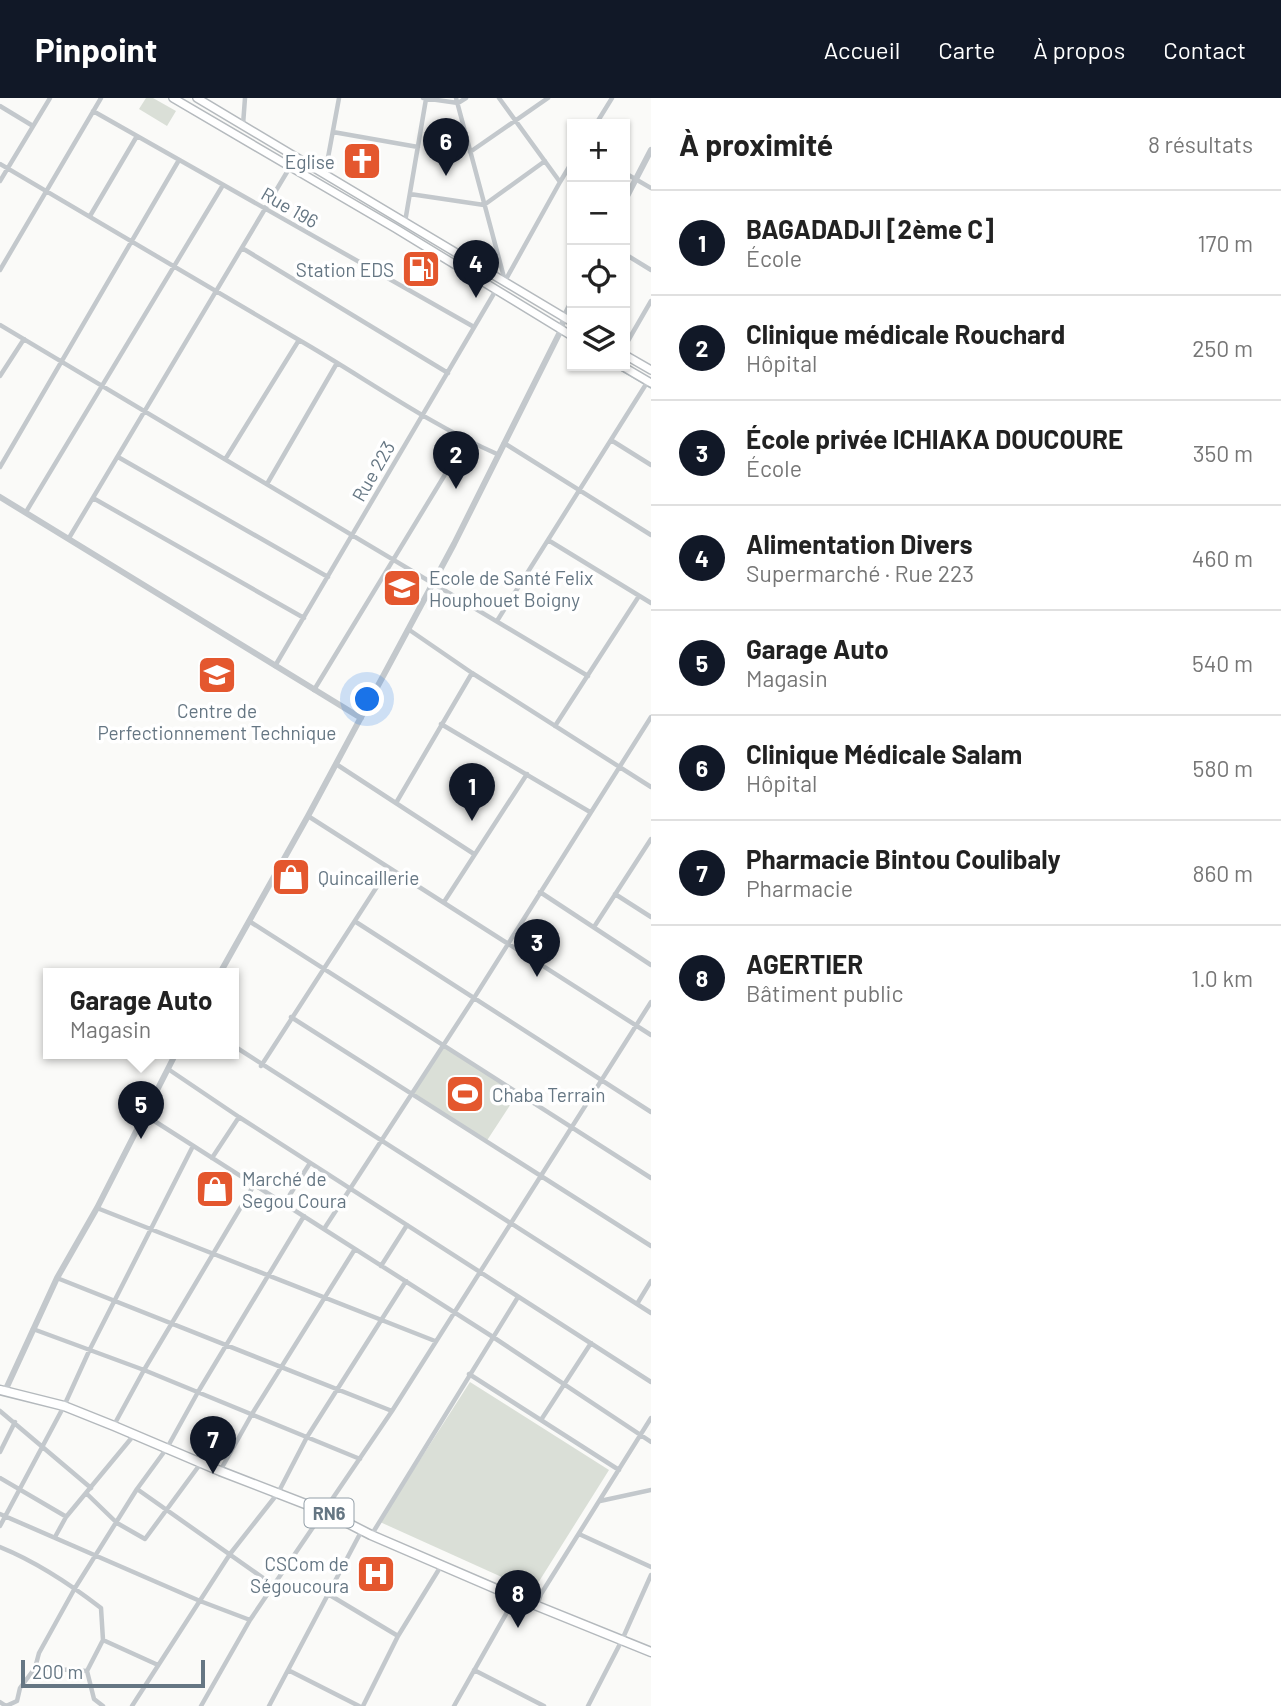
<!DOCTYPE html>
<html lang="fr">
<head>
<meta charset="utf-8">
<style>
  body { margin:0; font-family:Barlow,sans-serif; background:#f6f6f6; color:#222 }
  .controls { position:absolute; right:21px; top:21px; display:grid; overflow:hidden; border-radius:0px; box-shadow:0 2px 5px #0004 }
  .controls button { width:63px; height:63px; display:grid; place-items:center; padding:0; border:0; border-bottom:2px solid #e0e0e0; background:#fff; color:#222; font:35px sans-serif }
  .scale { position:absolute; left:21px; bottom:18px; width:184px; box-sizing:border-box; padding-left:7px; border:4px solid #657683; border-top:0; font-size:19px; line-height:24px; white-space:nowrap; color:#657683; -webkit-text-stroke:5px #fff; paint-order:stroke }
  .you { position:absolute; left:368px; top:602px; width:24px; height:24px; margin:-18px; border:5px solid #fff; border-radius:50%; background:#1a73e8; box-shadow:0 0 0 10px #1a73e833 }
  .badge { display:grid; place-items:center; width:46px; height:46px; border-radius:50%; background:#111827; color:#fff; font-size:23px; font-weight:700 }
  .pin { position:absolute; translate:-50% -58px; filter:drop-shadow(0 2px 4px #0008) }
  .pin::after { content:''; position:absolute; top:37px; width:24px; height:21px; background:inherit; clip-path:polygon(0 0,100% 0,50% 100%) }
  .popup { position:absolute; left:43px; top:870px; width:196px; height:91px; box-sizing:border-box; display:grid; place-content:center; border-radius:0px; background:#fff; filter:drop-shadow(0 2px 5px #0005); font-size:23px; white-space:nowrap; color:#767676 }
  .popup b { font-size:26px; color:#222 }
  .popup::after { content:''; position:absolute; left:50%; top:100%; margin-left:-14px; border:14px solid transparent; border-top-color:#fff }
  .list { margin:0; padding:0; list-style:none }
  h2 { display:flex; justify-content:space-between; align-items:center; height:91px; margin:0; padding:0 28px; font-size:30px }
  h2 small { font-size:23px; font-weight:400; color:#767676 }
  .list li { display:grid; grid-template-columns:46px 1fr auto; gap:21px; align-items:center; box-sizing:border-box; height:105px; padding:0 28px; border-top:2px solid #e0e0e0 }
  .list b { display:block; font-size:26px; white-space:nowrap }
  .list p { margin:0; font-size:23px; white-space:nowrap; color:#767676 }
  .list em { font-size:23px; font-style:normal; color:#767676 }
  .icon { flex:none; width:38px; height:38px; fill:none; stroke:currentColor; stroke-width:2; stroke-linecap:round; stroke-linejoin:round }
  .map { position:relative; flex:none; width:651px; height:1608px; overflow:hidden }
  header { display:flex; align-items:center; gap:42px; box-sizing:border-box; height:98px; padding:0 35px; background:#111827; color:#fff }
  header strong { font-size:33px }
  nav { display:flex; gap:38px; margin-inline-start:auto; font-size:24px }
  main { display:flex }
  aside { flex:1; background:#fff }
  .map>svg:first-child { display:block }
  .green { fill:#dadfd7 }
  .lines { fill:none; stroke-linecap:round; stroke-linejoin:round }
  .stream { stroke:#bbc7cb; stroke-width:2 }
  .primary-casing { stroke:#b5babe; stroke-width:10 }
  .trunk-casing { stroke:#b4b9bd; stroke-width:11 }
  .minor { stroke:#c3c8cc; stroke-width:4.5 }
  .tertiary { stroke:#c3c8cc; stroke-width:6 }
  .primary { stroke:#fff; stroke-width:7 }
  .trunk { stroke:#fff; stroke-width:8 }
  .labels { text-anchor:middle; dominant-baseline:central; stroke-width:7; stroke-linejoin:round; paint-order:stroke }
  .shield { fill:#fff; stroke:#939fa8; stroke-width:2 }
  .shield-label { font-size:18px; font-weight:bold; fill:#657683 }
  .poi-label { font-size:19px; fill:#657683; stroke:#fff; text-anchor:start }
  .street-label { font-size:19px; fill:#657683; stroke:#fff }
</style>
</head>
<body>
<header>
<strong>Pinpoint</strong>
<nav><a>Accueil</a><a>Carte</a><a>À propos</a><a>Contact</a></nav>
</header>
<main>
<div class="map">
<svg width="651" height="1608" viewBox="0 0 651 1608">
  <rect width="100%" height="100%" fill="#fafaf8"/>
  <path class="green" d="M146,0H153L176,13L167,28L139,11Z
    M443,948L518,995L486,1044L412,997Z
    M470,1284L609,1372L533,1493L380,1424Z"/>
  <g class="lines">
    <path class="stream" d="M570,242L572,243
      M614,268L651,290"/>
    <g class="primary-casing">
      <path id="primary" d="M173,0L395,130L572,238
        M197,0L572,224
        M625,257L651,272
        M622,268L651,285"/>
    </g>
    <g class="trunk-casing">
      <path id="trunk" d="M0,1292L64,1308L114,1328L220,1373L326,1414L371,1437L515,1499L651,1554"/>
    </g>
    <path class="minor" d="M423,0L458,5L466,0
      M456,0L505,183
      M499,0L560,84L572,64
      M0,8L33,28
      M93,13L474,229
      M596,26L612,0
      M243,27L245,0
      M333,34L418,49
      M470,54L548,0
      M0,66C99,125 199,183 299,242C365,280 427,325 497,356
      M625,75L651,90
      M325,76L339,0
      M0,83L50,0
      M410,96L484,107L545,63
      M90,118L137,38
      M405,124L426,1
      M242,150L448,275
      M625,156L651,172
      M0,172L101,0
      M505,183L560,84
      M0,227L588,578
      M625,248L651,203
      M0,278L24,241
      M611,342L651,367
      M504,345L651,437
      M118,359L328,479
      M226,360L299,242
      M0,369L179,62
      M267,386L337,265
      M93,400L304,520
      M26,414L223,87
      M69,440L290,69
      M548,442L651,505
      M497,523L648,283
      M408,531L472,575L651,689
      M275,568L496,192
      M314,592L466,342
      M441,626L590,714
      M555,628L639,498
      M336,666L474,756
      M396,705L472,575
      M308,718L651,937
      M540,794L651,867
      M615,796L651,819
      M444,804L527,676
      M249,823L651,1080
      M356,824L651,1014
      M594,829L651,741
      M291,919L651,1148
      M234,948L651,1215
      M261,968L389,770
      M168,971L239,1019L651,1284
      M145,1017L493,1239L651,1344
      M212,1060L239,1019
      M284,1106L310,1065
      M97,1110L435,1243
      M324,1131L474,900L651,619
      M381,1168L407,1127
      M57,1180L392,1313
      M637,1206L651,1183
      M33,1231L144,1272L360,1361
      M469,1276L619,1372
      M0,1313L91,1390
      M541,1322L591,1245
      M114,1327L144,1272L254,1087
      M0,1354L15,1324
      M220,1373L252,1316L355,1151
      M0,1380L65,1418
      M137,1391L273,1487
      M86,1395L117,1425L145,1441L201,1365
      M600,1403L651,1392
      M0,1416L200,1503L250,1522
      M0,1428L64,1308L90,1251L193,1048
      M372,1436L518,1199
      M579,1436L651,1469
      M55,1439L66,1419L134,1337
      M0,1449C37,1464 70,1486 101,1510L103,1542L87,1573L94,1601L103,1608
      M328,1496L398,1538
      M537,1508L541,1496L651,1320
      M103,1542L158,1567
      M35,1570L87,1573
      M288,1572L359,1608
      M474,1572L544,1608
      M0,1604L6,1608L17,1603L20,1590L35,1570L39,1555L75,1490L137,1391L167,1350L198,1294L304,1118
      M132,1608L230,1456L278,1395L307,1339L406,1183
      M201,1608L250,1522L392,1313L651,904
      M269,1608L362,1432
      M363,1608L398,1538L441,1468
      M454,1608L515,1500
      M588,1608L622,1542L651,1477"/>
    <path class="tertiary" d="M625,102L651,52
      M0,399L361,620
      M220,875L308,718L454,446L561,232L564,219L572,203
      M5,1293L57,1180L97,1110L176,955"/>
    <use href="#primary" class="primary"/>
    <use href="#trunk" class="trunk"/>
  </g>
  <defs>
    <g id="church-square" transform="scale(2.0125)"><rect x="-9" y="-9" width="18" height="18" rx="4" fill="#e4572e" stroke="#fff"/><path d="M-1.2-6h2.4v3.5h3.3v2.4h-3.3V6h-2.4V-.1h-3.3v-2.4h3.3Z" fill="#fff"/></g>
    <g id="fuel-square" transform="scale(2.0125)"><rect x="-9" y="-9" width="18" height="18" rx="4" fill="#e4572e" stroke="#fff"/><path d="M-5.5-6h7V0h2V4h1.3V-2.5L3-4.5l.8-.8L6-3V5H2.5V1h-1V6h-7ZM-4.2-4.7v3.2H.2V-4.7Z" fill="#fff"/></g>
    <g id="school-square" transform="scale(2.0125)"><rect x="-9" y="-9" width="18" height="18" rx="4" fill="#e4572e" stroke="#fff"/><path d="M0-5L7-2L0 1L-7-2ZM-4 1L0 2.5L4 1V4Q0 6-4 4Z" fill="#fff"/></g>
    <g id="shop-square" transform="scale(2.0125)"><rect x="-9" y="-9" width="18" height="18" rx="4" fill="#e4572e" stroke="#fff"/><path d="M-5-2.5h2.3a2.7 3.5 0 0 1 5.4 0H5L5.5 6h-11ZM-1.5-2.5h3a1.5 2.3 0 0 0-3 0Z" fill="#fff"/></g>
    <g id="stadium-square" transform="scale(2.0125)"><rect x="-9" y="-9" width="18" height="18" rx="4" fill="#e4572e" stroke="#fff"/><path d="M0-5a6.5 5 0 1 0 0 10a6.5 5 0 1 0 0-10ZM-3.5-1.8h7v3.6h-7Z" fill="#fff"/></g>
    <g id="hospital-square" transform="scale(2.0125)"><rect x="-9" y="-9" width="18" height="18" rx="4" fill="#e4572e" stroke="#fff"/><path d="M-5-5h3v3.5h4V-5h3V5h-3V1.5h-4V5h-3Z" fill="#fff"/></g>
  </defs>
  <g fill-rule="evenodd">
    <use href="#church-square" x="362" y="63"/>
    <use href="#fuel-square" x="421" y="171"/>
    <use href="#school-square" x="402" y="490"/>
    <use href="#school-square" x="217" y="577"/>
    <use href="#shop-square" x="291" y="779"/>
    <use href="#stadium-square" x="465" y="996"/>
    <use href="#shop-square" x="215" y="1091"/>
    <use href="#hospital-square" x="376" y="1476"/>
  </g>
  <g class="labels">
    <rect class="shield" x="304.5" y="1400.5" width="49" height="29" rx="5"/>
    <g class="shield-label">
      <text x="329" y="1415">RN6</text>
    </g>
    <g class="poi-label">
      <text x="335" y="63" text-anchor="end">Eglise</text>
      <text x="394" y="171" text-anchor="end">Station EDS</text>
      <text x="429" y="479">Ecole de Santé Felix<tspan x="429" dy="22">Houphouet Boigny</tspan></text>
      <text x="217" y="612" text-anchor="middle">Centre de<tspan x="217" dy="22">Perfectionnement Technique</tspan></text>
      <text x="318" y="779">Quincaillerie</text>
      <text x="492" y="996">Chaba Terrain</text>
      <text x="242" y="1080">Marché de<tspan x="242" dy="22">Segou Coura</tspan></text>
      <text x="349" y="1465" text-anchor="end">CSCom de<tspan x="349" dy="22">Ségoucoura</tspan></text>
    </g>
    <g class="street-label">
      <text transform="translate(290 109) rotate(30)">Rue 196</text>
      <text transform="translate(373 373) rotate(-60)">Rue 223</text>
    </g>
  </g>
</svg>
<div class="controls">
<button>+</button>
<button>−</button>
<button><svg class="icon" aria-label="locate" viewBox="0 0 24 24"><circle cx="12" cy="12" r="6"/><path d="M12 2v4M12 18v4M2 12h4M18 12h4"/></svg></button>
<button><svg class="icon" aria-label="layers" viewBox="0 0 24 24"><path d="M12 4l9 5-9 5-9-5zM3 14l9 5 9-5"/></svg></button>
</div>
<div class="scale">200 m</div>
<div class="you"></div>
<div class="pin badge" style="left:472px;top:723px">1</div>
<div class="pin badge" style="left:456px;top:391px">2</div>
<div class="pin badge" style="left:537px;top:879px">3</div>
<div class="pin badge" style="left:476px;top:200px">4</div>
<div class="pin badge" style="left:141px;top:1041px">5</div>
<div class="popup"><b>Garage Auto</b>Magasin</div>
<div class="pin badge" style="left:446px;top:78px">6</div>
<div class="pin badge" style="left:213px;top:1376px">7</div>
<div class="pin badge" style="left:518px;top:1530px">8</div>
</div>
<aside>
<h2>À proximité<small>8 résultats</small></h2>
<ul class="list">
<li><span class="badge">1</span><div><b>BAGADADJI [2ème C]</b><p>École</p></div><em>170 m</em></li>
<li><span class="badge">2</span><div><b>Clinique médicale Rouchard</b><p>Hôpital</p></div><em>250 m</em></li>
<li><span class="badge">3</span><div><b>École privée ICHIAKA DOUCOURE</b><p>École</p></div><em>350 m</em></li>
<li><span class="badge">4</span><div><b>Alimentation Divers</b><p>Supermarché · Rue 223</p></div><em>460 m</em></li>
<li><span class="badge">5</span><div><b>Garage Auto</b><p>Magasin</p></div><em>540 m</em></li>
<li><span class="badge">6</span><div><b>Clinique Médicale Salam</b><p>Hôpital</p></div><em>580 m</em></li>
<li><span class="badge">7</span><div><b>Pharmacie Bintou Coulibaly</b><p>Pharmacie</p></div><em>860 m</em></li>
<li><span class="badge">8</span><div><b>AGERTIER</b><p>Bâtiment public</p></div><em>1.0 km</em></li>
</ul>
</aside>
</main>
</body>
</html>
